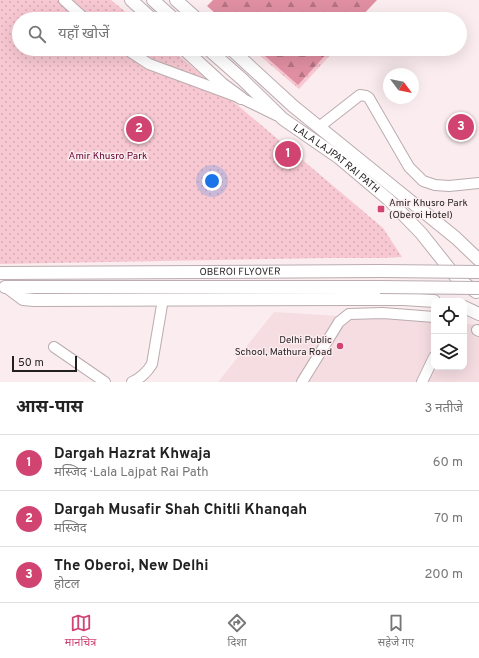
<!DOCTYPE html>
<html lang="hi">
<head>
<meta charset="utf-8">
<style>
  body { margin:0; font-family:Overpass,"Noto Sans Devanagari",sans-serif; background:#f6f6f6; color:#222 }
  .controls { position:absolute; right:12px; bottom:12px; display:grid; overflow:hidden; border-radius:8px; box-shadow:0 4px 16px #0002 }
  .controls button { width:36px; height:36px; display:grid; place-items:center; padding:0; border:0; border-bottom:1px solid #e0e0e0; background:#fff; color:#222; font:20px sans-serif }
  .compass { position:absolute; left:383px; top:68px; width:36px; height:36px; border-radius:50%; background:#fff; box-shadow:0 4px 16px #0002; rotate:122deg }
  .scale { position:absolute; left:12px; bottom:10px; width:65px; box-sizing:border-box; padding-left:4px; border:2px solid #231e1f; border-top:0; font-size:11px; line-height:14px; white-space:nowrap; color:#231e1f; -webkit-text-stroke:3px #fbecef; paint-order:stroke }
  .you { position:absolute; left:212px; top:181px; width:14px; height:14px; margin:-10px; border:3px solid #fff; border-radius:50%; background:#1a73e8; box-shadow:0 0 0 6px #1a73e833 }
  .badge { display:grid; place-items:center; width:26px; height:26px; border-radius:50%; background:#d14472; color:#fff; font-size:13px; font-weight:700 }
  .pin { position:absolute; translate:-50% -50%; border:2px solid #fff; box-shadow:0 1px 4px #0006 }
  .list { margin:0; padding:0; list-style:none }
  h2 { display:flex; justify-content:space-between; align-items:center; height:52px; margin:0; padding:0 16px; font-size:17px }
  h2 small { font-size:13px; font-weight:400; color:#767676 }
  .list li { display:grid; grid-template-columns:26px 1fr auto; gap:12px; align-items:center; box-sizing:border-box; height:56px; padding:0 16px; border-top:1px solid #e0e0e0 }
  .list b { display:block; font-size:15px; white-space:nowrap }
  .list p { margin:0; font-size:13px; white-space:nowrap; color:#767676 }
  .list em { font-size:13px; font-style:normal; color:#767676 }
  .icon { flex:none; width:22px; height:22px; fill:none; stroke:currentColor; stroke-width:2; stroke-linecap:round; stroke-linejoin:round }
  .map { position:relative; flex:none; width:479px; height:382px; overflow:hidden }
  .search { position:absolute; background:#fff; box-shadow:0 4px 16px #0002; left:12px; right:12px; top:12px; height:44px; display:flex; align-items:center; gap:10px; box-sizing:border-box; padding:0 14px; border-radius:22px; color:#767676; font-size:15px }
  .sheet { height:220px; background:#fff }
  nav { display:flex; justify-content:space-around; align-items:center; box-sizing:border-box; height:56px; border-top:1px solid #e0e0e0; background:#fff; font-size:11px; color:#767676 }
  nav a { display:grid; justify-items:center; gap:2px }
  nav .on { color:#d14472 }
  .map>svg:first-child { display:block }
  .built { fill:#f5dde2 }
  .grass { fill:url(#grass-tufts) }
  .forest { fill:url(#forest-firs) }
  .park { fill:url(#park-dots) }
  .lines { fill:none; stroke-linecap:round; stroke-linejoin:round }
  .minor-casing { stroke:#baacaf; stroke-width:12 }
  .major-casing { stroke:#baacaf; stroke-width:14 }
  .minor { stroke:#fff; stroke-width:10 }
  .major { stroke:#fff; stroke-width:12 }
  .major-bridge-casing { stroke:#baacaf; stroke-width:14; stroke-linecap:butt }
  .major-bridge { stroke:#fff; stroke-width:12 }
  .poi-dot { fill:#d14472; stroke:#fbecef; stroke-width:1.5 }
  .labels { text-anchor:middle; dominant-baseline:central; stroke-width:3; stroke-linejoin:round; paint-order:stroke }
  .park-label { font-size:10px; fill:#65012c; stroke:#fbecef }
  .street-label { font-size:10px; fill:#231e1f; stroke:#fbecef }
  .poi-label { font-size:10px; fill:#231e1f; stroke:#fbecef; text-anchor:start }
</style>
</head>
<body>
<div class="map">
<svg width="479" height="382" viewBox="0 0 479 382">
  <defs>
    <pattern id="grass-tufts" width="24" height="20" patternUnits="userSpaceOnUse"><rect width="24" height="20" fill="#f8c8d2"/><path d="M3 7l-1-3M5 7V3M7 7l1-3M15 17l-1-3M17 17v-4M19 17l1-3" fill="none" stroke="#d4abb4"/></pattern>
    <pattern id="forest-firs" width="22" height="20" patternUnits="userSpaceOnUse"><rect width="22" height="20" fill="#e08fa2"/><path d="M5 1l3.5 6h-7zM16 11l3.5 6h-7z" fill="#b57483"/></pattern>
    <pattern id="park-dots" width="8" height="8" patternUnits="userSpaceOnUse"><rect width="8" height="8" fill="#f8c8d2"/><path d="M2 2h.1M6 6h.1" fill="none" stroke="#d4abb4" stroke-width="1.8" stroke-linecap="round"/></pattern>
  </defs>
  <rect width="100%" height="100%" fill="#fbecef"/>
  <path class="built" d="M274,312L434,322V367H464V324L479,325V382H218Z"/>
  <path class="grass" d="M252,49H336L299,89Z"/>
  <path class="forest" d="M213,0H377L359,19H222L207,6Z
    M257,49H331L298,85Z"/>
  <path class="park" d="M0,0H111L134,19H19V49H171L383,228L402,257L384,258H327L0,264Z"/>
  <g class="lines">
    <g class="minor-casing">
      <path id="minor" d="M64,0L85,19
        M126,49L149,64L241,98L276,115
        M319,127L360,95L366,96L369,98L409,167L423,181L435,185L449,186L479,183
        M477,330L479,331
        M54,347L105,382
        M132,382C140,379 148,371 152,364L163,299
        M302,382L339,322L349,314L383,313L434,317
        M422,382L434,357"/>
    </g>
    <g class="major-casing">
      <g id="major">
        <path d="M131,0L152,19"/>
        <path d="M153,0L174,19"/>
        <path d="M176,0L197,19"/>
        <path d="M184,49L222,84L241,98"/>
        <path id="s1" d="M208,49L242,79L283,119L338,157L389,200L421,233L456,277L476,292"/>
        <path d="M231,49L293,106L456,238L479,260"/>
        <path id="s2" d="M0,273L381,271"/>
        <path d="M5,287H380"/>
        <path d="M7,287L23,299L34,300L353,299H404L434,301"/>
        <path d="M464,307L479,314"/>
      </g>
    </g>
    <use href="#minor" class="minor"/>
    <use href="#major" class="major"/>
    <g class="major-bridge-casing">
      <path id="major-bridge" d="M381,271L479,272
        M380,287L479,288"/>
    </g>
    <use href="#major-bridge" class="major-bridge"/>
  </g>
  <g class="poi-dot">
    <rect x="377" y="205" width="8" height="8" rx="2"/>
    <circle cx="340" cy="346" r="4"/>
  </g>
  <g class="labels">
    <g class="park-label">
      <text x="108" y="156">Amir Khusro Park</text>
    </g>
    <g class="street-label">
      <text stroke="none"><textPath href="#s1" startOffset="169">LALA LAJPAT RAI PATH</textPath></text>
      <text stroke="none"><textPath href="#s2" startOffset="240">OBEROI FLYOVER</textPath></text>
    </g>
    <g class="poi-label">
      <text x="389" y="203">Amir Khusro Park<tspan x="389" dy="12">(Oberoi Hotel)</tspan></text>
      <text x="332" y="340" text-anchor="end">Delhi Public<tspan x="332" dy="12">School, Mathura Road</tspan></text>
    </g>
  </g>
</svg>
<div class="controls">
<button><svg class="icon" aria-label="locate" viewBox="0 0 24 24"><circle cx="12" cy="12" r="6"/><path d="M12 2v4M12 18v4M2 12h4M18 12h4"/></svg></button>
<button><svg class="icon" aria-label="layers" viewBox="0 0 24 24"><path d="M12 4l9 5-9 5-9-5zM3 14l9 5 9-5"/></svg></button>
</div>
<svg class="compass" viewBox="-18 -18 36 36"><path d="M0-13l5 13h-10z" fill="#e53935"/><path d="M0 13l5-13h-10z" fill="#767676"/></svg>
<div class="scale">50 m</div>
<div class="you"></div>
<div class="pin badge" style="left:288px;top:154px">1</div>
<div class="pin badge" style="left:139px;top:129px">2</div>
<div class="pin badge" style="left:461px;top:127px">3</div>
<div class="search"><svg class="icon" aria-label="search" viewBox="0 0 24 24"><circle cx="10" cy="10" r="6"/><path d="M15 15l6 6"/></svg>यहाँ खोजें</div>
</div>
<section class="sheet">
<h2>आस-पास<small>3 नतीजे</small></h2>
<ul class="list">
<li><span class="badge">1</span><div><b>Dargah Hazrat Khwaja</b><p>मस्जिद · Lala Lajpat Rai Path</p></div><em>60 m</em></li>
<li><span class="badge">2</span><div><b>Dargah Musafir Shah Chitli Khanqah</b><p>मस्जिद</p></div><em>70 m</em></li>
<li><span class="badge">3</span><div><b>The Oberoi, New Delhi</b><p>होटल</p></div><em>200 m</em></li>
</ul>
</section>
<nav>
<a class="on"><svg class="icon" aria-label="map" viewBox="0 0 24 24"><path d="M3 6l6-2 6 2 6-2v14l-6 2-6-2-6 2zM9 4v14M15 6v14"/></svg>मानचित्र</a>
<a><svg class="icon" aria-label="directions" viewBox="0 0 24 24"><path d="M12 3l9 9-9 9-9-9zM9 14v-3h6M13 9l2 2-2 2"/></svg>दिशा</a>
<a><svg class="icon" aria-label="saved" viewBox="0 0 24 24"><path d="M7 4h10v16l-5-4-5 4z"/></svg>सहेजे गए</a>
</nav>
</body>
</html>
